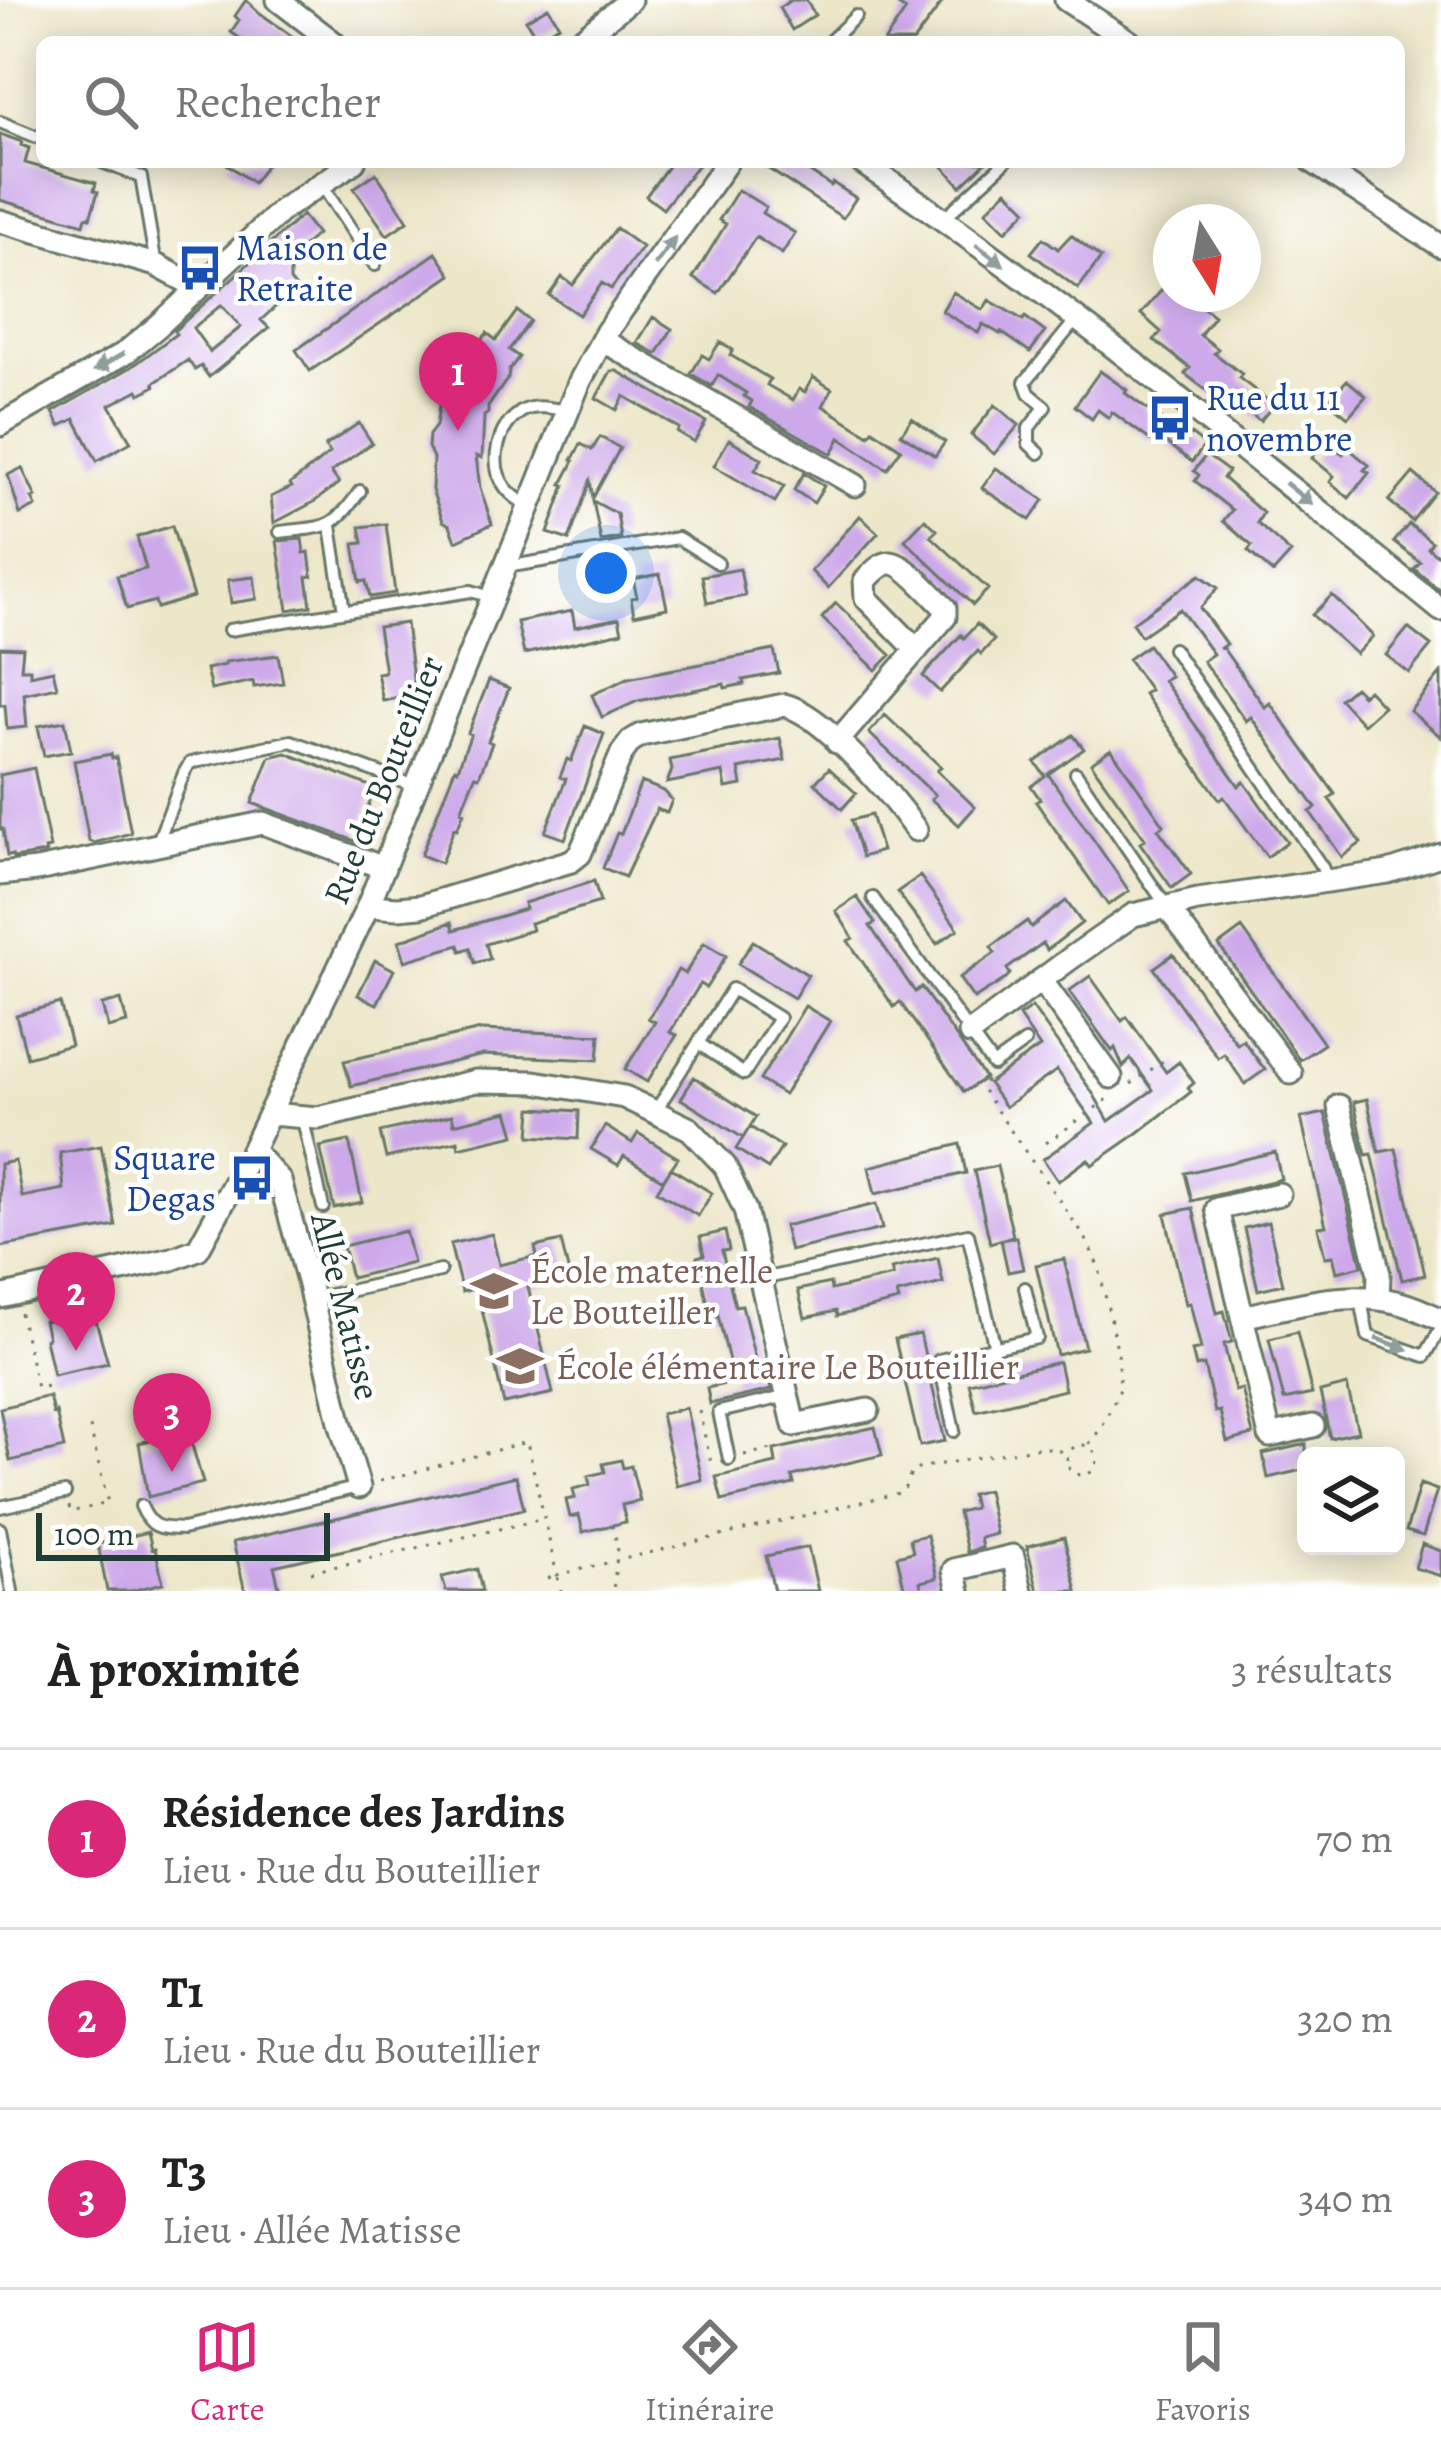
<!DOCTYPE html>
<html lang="fr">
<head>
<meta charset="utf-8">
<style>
  body { margin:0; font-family:Alegreya,serif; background:#f6f6f6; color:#222 }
  .controls { position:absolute; right:36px; bottom:36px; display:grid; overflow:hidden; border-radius:18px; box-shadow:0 6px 30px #0003 }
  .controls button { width:108px; height:108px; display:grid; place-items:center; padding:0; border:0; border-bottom:3px solid #e0e0e0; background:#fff; color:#222; font:60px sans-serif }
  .compass { position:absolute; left:1153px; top:204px; width:108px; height:108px; border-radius:50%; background:#fff; box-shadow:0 6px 30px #0003; rotate:169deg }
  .scale { position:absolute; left:36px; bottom:30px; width:294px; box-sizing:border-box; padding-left:12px; border:6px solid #1f3d34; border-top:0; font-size:33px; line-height:42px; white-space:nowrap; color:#1f3d34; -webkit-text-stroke:9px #fff; paint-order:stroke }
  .you { position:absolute; left:606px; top:573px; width:42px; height:42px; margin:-30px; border:9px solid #fff; border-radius:50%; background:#1a73e8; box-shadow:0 0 0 18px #1a73e833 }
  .badge { display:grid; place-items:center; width:78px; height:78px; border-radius:50%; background:#db2777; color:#fff; font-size:39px; font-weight:700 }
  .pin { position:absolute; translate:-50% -99px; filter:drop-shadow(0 3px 6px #0008) }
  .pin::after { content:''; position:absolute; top:63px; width:42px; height:36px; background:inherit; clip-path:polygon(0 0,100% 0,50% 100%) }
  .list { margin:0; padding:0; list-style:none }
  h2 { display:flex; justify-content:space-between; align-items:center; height:156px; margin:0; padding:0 48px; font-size:51px }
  h2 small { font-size:39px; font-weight:400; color:#767676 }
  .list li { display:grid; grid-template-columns:78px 1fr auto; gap:36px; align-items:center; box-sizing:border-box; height:180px; padding:0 48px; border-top:3px solid #e0e0e0 }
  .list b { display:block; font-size:45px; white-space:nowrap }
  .list p { margin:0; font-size:39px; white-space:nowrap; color:#767676 }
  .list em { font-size:39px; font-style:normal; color:#767676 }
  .icon { flex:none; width:66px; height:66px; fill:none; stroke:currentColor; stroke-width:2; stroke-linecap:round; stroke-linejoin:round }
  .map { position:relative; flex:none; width:1441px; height:1591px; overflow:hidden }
  .search { position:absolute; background:#fff; box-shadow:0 6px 30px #0003; left:36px; right:36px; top:36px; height:132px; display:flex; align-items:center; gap:30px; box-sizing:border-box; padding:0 42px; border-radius:18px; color:#767676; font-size:45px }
  .sheet { height:696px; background:#fff }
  nav { display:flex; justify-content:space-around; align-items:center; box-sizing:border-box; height:168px; border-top:3px solid #e0e0e0; background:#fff; font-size:33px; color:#767676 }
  nav a { display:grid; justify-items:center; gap:6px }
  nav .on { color:#db2777 }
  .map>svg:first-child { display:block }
  .building { fill:#cda9ea; fill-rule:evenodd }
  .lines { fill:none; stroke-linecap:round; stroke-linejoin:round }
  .service-casing { stroke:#677868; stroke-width:16 }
  .minor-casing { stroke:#677868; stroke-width:27 }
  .path { stroke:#677868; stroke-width:3; stroke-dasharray:3 9; stroke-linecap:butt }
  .service { stroke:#fff; stroke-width:10 }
  .minor { stroke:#fff; stroke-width:21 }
  .oneway { fill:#8f9e9a }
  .labels { text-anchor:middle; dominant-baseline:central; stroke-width:9; stroke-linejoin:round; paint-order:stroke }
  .transit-label { font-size:36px; fill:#164399; stroke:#fff; text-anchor:start }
  .street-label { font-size:36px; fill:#1f3d34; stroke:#fff }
  .education-label { font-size:36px; fill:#785e54; stroke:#fff; text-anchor:start }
</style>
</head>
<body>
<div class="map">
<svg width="1441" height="1591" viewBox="0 0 1441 1591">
  <rect width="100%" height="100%" fill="#fff"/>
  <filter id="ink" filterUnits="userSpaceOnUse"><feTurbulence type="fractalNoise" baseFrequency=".00833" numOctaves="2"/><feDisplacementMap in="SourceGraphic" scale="24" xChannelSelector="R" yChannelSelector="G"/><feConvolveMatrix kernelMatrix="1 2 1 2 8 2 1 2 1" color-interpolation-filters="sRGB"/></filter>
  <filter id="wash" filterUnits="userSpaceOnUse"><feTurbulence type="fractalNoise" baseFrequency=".004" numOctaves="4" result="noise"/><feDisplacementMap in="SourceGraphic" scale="48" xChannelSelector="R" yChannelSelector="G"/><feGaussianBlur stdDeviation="2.7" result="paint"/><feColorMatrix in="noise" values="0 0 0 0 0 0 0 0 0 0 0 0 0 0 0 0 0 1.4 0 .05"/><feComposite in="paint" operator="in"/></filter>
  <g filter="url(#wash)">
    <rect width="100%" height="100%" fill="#ede7ca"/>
    <g id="blocks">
      <path class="building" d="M246,0L260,13L300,42H245L231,32L239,20L235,16Z
        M791,0H806L815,15L792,30L779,8Z
        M890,0H944L913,42H884L906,10Z
        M548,7L559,25L536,37L526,20Z
        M0,134L22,142L21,145L29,148L25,163L96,183L94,190L98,192L90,218L86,217L84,224L0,200Z
        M224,162H268L253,183Z
        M671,162H700L663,209L646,196Z
        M758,162H795L831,186L833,183L856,198L843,218Z
        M939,162H986L961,186Z
        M376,173L408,221L387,235L354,188Z
        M738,190L766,207L762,213L795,233L782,254L756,237L718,293L693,278L726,224L719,220Z
        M1007,190L1027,210L1006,231L986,211Z
        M302,215L317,234L290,258V281L296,288L261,320L269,328L209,377L201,366L195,370L188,360L154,383L155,386L140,394L138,390L110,405L131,442L97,461L75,419L60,426L53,412L133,366L176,334L174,331ZM221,305L241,327L210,352L193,328Z
        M616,228L642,247L611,289L602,283L579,315L549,295L562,277L573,285Z
        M1071,235L1101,258L1078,289L1031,253L1043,238L1058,249Z
        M436,253L451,275L310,371L296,350Z
        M1166,285L1171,294H1186L1214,316L1200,335L1218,349L1214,353L1242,374L1239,378L1274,405L1260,421L1226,395L1222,402L1185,374L1190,368L1154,340L1161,332L1141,314Z
        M953,292L983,310L989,300L1023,320L1025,317L1045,332L1030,352L1001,332L1000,334L983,324L978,333L942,311Z
        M517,311L530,321L509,350L519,357L509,370L508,378L488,407V413L484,416L482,458L476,456L480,488L492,524L456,541L450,525L443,521L432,490L433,458L428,447L429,435L436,426L441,394L449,380L470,350L477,347L487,333L496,340Z
        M653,317L672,329L657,354L637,343Z
        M720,342L733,350L730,355L770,379L767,385L793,400L799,389L805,392L813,377L832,389L823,406L869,435L873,430L901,449L887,469L840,438L832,454L749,407L752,401L744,396L746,393L718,375L712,386L691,374L702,355L709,359Z
        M611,371H617L706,422L694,442L677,432L679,428L624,396L617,410L596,398Z
        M1100,371L1127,390L1125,393L1187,439L1191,434L1205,445L1192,462L1155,434L1150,440L1112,412L1109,418L1098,410L1092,419L1075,406Z
        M1347,380L1366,396L1348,417L1328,401Z
        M995,405L1019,425L994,454L971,435Z
        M912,418L945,442L935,456L901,434Z
        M359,423L372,443L331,472L339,483L314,502L274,523L271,497L292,487L290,484L330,453L325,446Z
        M600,437L620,448L593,498L590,481L569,540L548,533L565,485L562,484L574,461L572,460L581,444L592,450Z
        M729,439L762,459L755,470L784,486L775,502L714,466Z
        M1326,441L1343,454L1348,448L1369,465L1364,470L1369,473L1349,498L1330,482L1334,476L1312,458Z
        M1206,455L1228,471L1223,478L1263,513L1257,523L1291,553L1273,573L1248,551L1252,546L1223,521L1232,510L1195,481L1199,475L1194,471Z
        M22,468L36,497L32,498L36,506L20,514L8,475Z
        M996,468L1044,500L1030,520L982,488Z
        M804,473L824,486L814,503L794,490Z
        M1413,473L1435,492L1412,521L1389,501Z
        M593,501L617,514L621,538L601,541Z
        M860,516L878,533L828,588L811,571Z
        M925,519L937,530L931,536L988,589L973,605L905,540Z
        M386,524L395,593L370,597L366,581L360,582L354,544L363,543L360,527Z
        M1409,524L1432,542L1428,548L1441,558V591L1414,569L1420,562L1394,542Z
        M172,526L193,597L157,608L155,601L127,609L117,576L146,569L137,537Z
        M302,539L304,553L309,552L312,576L307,577L311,606L288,610L277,541Z
        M740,569L745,596L707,603L702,576Z
        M660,574L667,608L634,615L631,598L637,597L633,579Z
        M1200,575L1218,588L1200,608L1226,644L1219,649L1222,647L1265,707L1270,703L1335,794L1329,799L1361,843L1342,857L1310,812L1316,808L1251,717L1246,721L1203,661L1213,654L1180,609L1141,636L1132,623Z
        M254,577L257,599L231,603L228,580Z
        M1332,595L1373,636L1356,654L1312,615Z
        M836,603L891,655L876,670L822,618Z
        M572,611L575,627L619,618L622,632L524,654L517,622Z
        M406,623L415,695L383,701L377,673L385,672L378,627Z
        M977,624L994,640L981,654L978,651L940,692L923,676L961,635L964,638Z
        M1408,628L1431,646L1409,673L1386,655Z
        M1148,645L1170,676L1163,680L1239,786L1244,782L1287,842L1267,857L1224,797L1220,800L1144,694L1150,690L1128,659Z
        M0,647L23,648L21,669H30V675L53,670L57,687L24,694L27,727L7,729L5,705H0Z
        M774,650L779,673L743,680L744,684L725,688L724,684L638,701L602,717L592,695L628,678Z
        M278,655L283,683L254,687L253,681L211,690L206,669L225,665V662Z
        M1441,673V737L1410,711Z
        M489,680L509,688L488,741L492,743L479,777L475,776L461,811L464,812L457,829L454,828L441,863L421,855L455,768L458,769L464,752L471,734L468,733Z
        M1354,687L1362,695L1368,690L1383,706L1363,724L1340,699Z
        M885,715L941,767L937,771L975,807L959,825L931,799L935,795L869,733Z
        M65,721L71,751L44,756L38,726Z
        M585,726L604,734L565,839L545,832L566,779L560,777L567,759L571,761Z
        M1073,735L1084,749L1048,774L1129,891L1108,905L1036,802L1040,799L1031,786L1045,776L1035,762Z
        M780,738L785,760L739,769L742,785L726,788L723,772L667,783L672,770L670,760Z
        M1111,749L1164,825L1158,829L1191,874L1172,888L1140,843L1145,839L1091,763Z
        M286,753L375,788L355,841L252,803L270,757Z
        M111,754L112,758L116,757L131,833L94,843L89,841L74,761Z
        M34,768L50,848L45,849L46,853L13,858L12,855L7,856L3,829H0V775Z
        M829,768L856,793L842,809L815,783Z
        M641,782L664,791L672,800L667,813L657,809L625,877L603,868L617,833L621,834Z
        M871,815L882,851L862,857L851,820Z
        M920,876L958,929L937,944L897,892Z
        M594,881L600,902L530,923L532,930L486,944L490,959L475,963L470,948L461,951L459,945L405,961L399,941L452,922L454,930L525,909L524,903Z
        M857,897L875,923L870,926L915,992L921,987L985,1078L964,1092L900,1002L894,1007L848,941L853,938L836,911Z
        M1066,901L1082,923L1047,950L1043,943L1007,969L1010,974L1004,980L974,999L959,978L995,953L991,947L1027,921L1031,927Z
        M1242,928L1324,1044L1300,1060L1219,945Z
        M753,941L808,975L794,998L738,964Z
        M704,943L726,956L706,988L700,984L681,1015L670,1032L677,1035L647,1082L625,1069L655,1022L648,1018L659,1002L678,970L685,974Z
        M1173,954L1237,1044L1243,1040L1265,1070L1245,1084L1224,1054L1218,1058L1154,968Z
        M375,960L394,970L377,1004L358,995Z
        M1090,976L1122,1021L1127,1017L1166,1072L1179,1062L1194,1083L1188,1088L1191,1092L1138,1133L1092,1165L1088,1159L1058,1181L1043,1159L1094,1123L1057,1070L1005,1107L988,1083L1040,1047L1019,1016L1032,1007L1094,1095L1109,1121L1153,1090L1131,1059L1123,1067L1115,1048L1112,1051L1069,991Z
        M121,1000L127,1023L108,1028L102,1005Z
        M60,1003L71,1045L27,1057L16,1015Z
        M805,1006L830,1021L784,1095L760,1080Z
        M481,1030L600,1035L598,1060L483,1055L351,1086L344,1061Z
        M694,1077L756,1117L743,1138L681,1099Z
        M1367,1099L1379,1152L1396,1149L1425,1275L1402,1280L1372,1154L1366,1155L1354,1102Z
        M532,1108L579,1111L578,1139L530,1136Z
        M508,1111L515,1135L459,1148L458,1141L386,1158L380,1132L452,1115L454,1124Z
        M1325,1113L1362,1266L1337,1272L1333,1256L1325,1257L1318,1227L1326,1226L1301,1118Z
        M605,1126L632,1143L638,1133L678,1158L663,1180L624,1156L618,1165L591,1149Z
        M750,1127L782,1147L768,1169L736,1149Z
        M349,1141L362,1202L334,1208L320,1147Z
        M960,1144L966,1173L875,1194L869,1167Z
        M101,1146L116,1226L0,1247V1164L15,1161L22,1197L64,1189L60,1153Z
        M1275,1152L1281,1179L1192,1201L1185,1173Z
        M997,1166L1013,1236L990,1243L974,1171Z
        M671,1168L712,1193L698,1216L657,1191Z
        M876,1204L882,1229L790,1251L784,1226Z
        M1193,1208L1217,1313L1224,1311L1232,1342L1224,1344L1235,1391L1242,1389L1253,1435L1227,1442L1220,1411L1215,1412L1204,1365L1196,1367L1192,1351L1201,1349L1190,1303L1186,1304L1165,1214Z
        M1268,1222L1283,1284L1258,1290L1244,1228Z
        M405,1231L413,1263L351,1278L343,1246Z
        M725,1231L729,1250L722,1251L735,1306L742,1305L759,1376L767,1374L771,1390L710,1404L707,1388L734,1382L717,1311L710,1312L697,1257L704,1255L700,1237Z
        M492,1234L499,1265L537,1256L535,1247L561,1241L570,1278L528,1287L553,1393L504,1404L477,1288L462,1292L450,1244Z
        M1016,1237L1023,1269L1008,1272L1001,1240Z
        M938,1258L943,1283L897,1294L899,1301L837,1316L836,1311L805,1318L798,1290L830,1283L831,1290L893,1276L891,1269Z
        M1064,1259L1085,1348L1057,1355L1036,1265Z
        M93,1310L108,1363L53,1375L45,1339L48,1338L44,1321Z
        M1297,1332L1312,1394L1284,1400L1269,1339Z
        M920,1334L945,1441L920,1446L895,1339Z
        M1059,1362L1065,1390L976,1411L969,1383Z
        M1347,1385L1358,1432L1330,1438L1320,1392Z
        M49,1396L53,1413L56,1412L64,1448L10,1461L0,1408Z
        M686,1408L702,1480L677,1486L661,1414Z
        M875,1427L882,1455L792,1476L794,1484L722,1501L716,1477L776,1463L774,1450Z
        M188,1431L203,1483L148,1497L139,1443Z
        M1306,1444V1469L1268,1478L1263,1454Z
        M621,1460L623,1468L631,1466L640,1501L622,1505L626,1522L583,1532L579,1515L570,1517L566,1500L575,1498L573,1489L590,1485L588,1476L605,1472L603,1464Z
        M516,1476L524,1509L274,1566L280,1591H245L233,1542Z
        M1420,1484L1437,1490L1423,1536L1406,1531Z
        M987,1490L996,1534L980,1538L982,1548L967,1552L958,1512L974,1508L971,1494Z
        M148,1532L152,1549L155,1548L163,1583L131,1591H107L98,1544Z
        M927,1535L937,1578L920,1582L922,1591H905L897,1556L913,1552L910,1539Z
        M1064,1537L1077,1591H1038L1027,1546Z
        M1422,1544L1441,1551V1576L1415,1568Z
        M808,1547L818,1591H774L766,1556Z
        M477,1569L482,1591H446L442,1577Z"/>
    </g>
  </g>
  <g filter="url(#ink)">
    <use href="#blocks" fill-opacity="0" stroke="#677868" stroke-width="3"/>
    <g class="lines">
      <g class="service-casing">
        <path id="service" d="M829,42L856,16
          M0,122L42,139
          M102,162L141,177L156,265
          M321,184L375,265
          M943,219L1005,162
          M1039,453L1029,444V428L1045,407L1029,393L1025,382L1076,320
          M528,507C521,501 511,495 506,488C488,465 497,428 521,412C534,404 553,408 567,411
          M331,526L344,611
          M280,532C326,526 332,532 360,491
          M506,561L518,565L678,538L718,563
          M229,630L471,591L491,597
          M1173,649L1322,867L1328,881
          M1076,773L1167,907
          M157,844L184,773L190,763L291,741L415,786
          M873,898L993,1065L1025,1042
          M655,1112L732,989L779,1018L744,1074L698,1043
          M302,1116L323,1207
          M762,1279L968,1234L995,1348
          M312,1299L440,1271
          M1361,1300L1368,1336L1425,1356L1441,1328
          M954,1431L939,1360L1037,1338L1025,1288
          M729,1459L719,1412L788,1396
          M141,1506C151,1529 159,1528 183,1529L359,1487
          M0,1507L65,1493
          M0,1529L12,1591"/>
      </g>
      <g class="minor-casing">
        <path id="minor" d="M278,0L333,42
          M1066,0L1130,42
          M578,42L630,0
          M861,162C1063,300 1252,456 1441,610
          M1313,162L1441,246
          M0,221L156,265L199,288
          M602,340L855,485
          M0,425L125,353L158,326L282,210L354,162
          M837,742L945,617V608C934,597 904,562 890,563C879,564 872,574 865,581L866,598L917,650
          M0,874L37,870L263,823L384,868
          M368,906L398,908L421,906L571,861L580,854L622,753L631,741L641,735L784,705C824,714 892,796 916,830
          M1167,907L1291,1073
          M1041,980L1111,1077
          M970,1033L1071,958L1133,915L1198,900L1388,872L1441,855
          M1339,1106L1379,1274L1378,1299
          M270,1114L318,1118L476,1081L535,1082L624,1097L690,1129L725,1166L745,1210L794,1425L868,1410
          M252,1150L280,1181L308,1281L340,1422L359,1487
          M1279,1194L1217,1209L1270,1436L1313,1426
          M0,1297L172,1259L198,1249L252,1150L368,906L580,381L607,331L727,162
          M1242,1317C1293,1306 1344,1290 1396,1302C1411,1305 1426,1313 1441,1319
          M959,1591L954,1570L1013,1556L1021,1591"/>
      </g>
      <path class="path" d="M986,1080L982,1089L1086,1239L1099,1268L1118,1353L1120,1389L1102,1427L1088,1445
        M1131,1084L1167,1058
        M1046,1143L1108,1099
        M20,1313L37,1388L55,1385
        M699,1411L711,1463
        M1067 1460a15 15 0 1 1 30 0a15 15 0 1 1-30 0Z
        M744,1455L772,1449
        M380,1481L527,1442L557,1575L903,1492L912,1471L924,1467L1034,1448H1052L1067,1454
        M69,1506L70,1512L108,1503L89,1423
        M612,1525L618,1547L613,1591
        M311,1572L543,1519
        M548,1578L557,1575L561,1591"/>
      <use href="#service" class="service"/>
      <use href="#minor" class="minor"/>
    </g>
    <defs><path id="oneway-solid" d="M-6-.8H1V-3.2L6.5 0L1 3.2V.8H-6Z" transform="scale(3)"/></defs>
    <g class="oneway">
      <use href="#oneway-solid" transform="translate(665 251) rotate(-54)"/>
      <use href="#oneway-solid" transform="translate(990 255) rotate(37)"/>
      <use href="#oneway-solid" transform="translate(109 362) rotate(150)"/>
      <use href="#oneway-solid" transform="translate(1299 494) rotate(39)"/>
      <use href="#oneway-solid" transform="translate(1392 1344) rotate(19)"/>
    </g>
  </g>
  <defs>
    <g id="bus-bare" transform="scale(3.6)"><path d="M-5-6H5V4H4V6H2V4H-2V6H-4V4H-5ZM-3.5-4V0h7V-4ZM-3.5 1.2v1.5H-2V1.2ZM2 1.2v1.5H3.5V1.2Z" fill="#1a4fb4" stroke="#fff" stroke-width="2.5" paint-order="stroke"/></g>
    <g id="school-bare" transform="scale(3.6)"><path d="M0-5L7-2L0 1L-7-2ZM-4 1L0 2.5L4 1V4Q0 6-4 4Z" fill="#8d6e63" stroke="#fff" stroke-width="2.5" paint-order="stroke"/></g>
  </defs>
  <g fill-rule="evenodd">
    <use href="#bus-bare" x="200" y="268"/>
    <use href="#bus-bare" x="1170" y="418"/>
    <use href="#bus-bare" x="252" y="1178"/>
    <use href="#school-bare" x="494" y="1291"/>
    <use href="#school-bare" x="520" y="1366"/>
  </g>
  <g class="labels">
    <g class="transit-label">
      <text x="236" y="247">Maison de<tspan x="236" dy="41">Retraite</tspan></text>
      <text x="1206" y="397">Rue du 11<tspan x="1206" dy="41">novembre</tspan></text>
      <text x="216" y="1157" text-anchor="end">Square<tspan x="216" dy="41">Degas</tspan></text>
    </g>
    <g class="street-label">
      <text transform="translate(383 780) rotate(-68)">Rue du Bouteillier</text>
      <text transform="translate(346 1306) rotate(76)">Allée Matisse</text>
    </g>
    <g class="education-label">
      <text x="530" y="1270">École maternelle<tspan x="530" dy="41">Le Bouteiller</tspan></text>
      <text x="556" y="1366">École élémentaire Le Bouteillier</text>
    </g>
  </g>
</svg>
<div class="controls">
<button><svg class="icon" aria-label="layers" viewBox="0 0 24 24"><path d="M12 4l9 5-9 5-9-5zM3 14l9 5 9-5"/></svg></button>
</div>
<svg class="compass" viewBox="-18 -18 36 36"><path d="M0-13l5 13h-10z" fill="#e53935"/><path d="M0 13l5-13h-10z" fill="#767676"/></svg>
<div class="scale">100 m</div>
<div class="you"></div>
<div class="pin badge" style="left:458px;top:431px">1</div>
<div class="pin badge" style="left:76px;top:1351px">2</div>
<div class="pin badge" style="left:172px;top:1472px">3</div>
<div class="search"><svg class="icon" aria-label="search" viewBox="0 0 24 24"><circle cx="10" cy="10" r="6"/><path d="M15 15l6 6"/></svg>Rechercher</div>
</div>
<section class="sheet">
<h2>À proximité<small>3 résultats</small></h2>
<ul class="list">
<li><span class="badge">1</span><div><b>Résidence des Jardins</b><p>Lieu · Rue du Bouteillier</p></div><em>70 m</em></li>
<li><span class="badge">2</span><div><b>T1</b><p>Lieu · Rue du Bouteillier</p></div><em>320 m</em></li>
<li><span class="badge">3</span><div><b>T3</b><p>Lieu · Allée Matisse</p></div><em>340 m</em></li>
</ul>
</section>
<nav>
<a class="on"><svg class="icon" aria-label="map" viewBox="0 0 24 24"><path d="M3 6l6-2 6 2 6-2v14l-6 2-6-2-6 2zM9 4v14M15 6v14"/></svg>Carte</a>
<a><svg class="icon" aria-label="directions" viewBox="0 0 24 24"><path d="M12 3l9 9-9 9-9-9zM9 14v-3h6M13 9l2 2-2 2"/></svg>Itinéraire</a>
<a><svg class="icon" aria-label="saved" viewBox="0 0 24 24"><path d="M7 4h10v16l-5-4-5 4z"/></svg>Favoris</a>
</nav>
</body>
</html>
